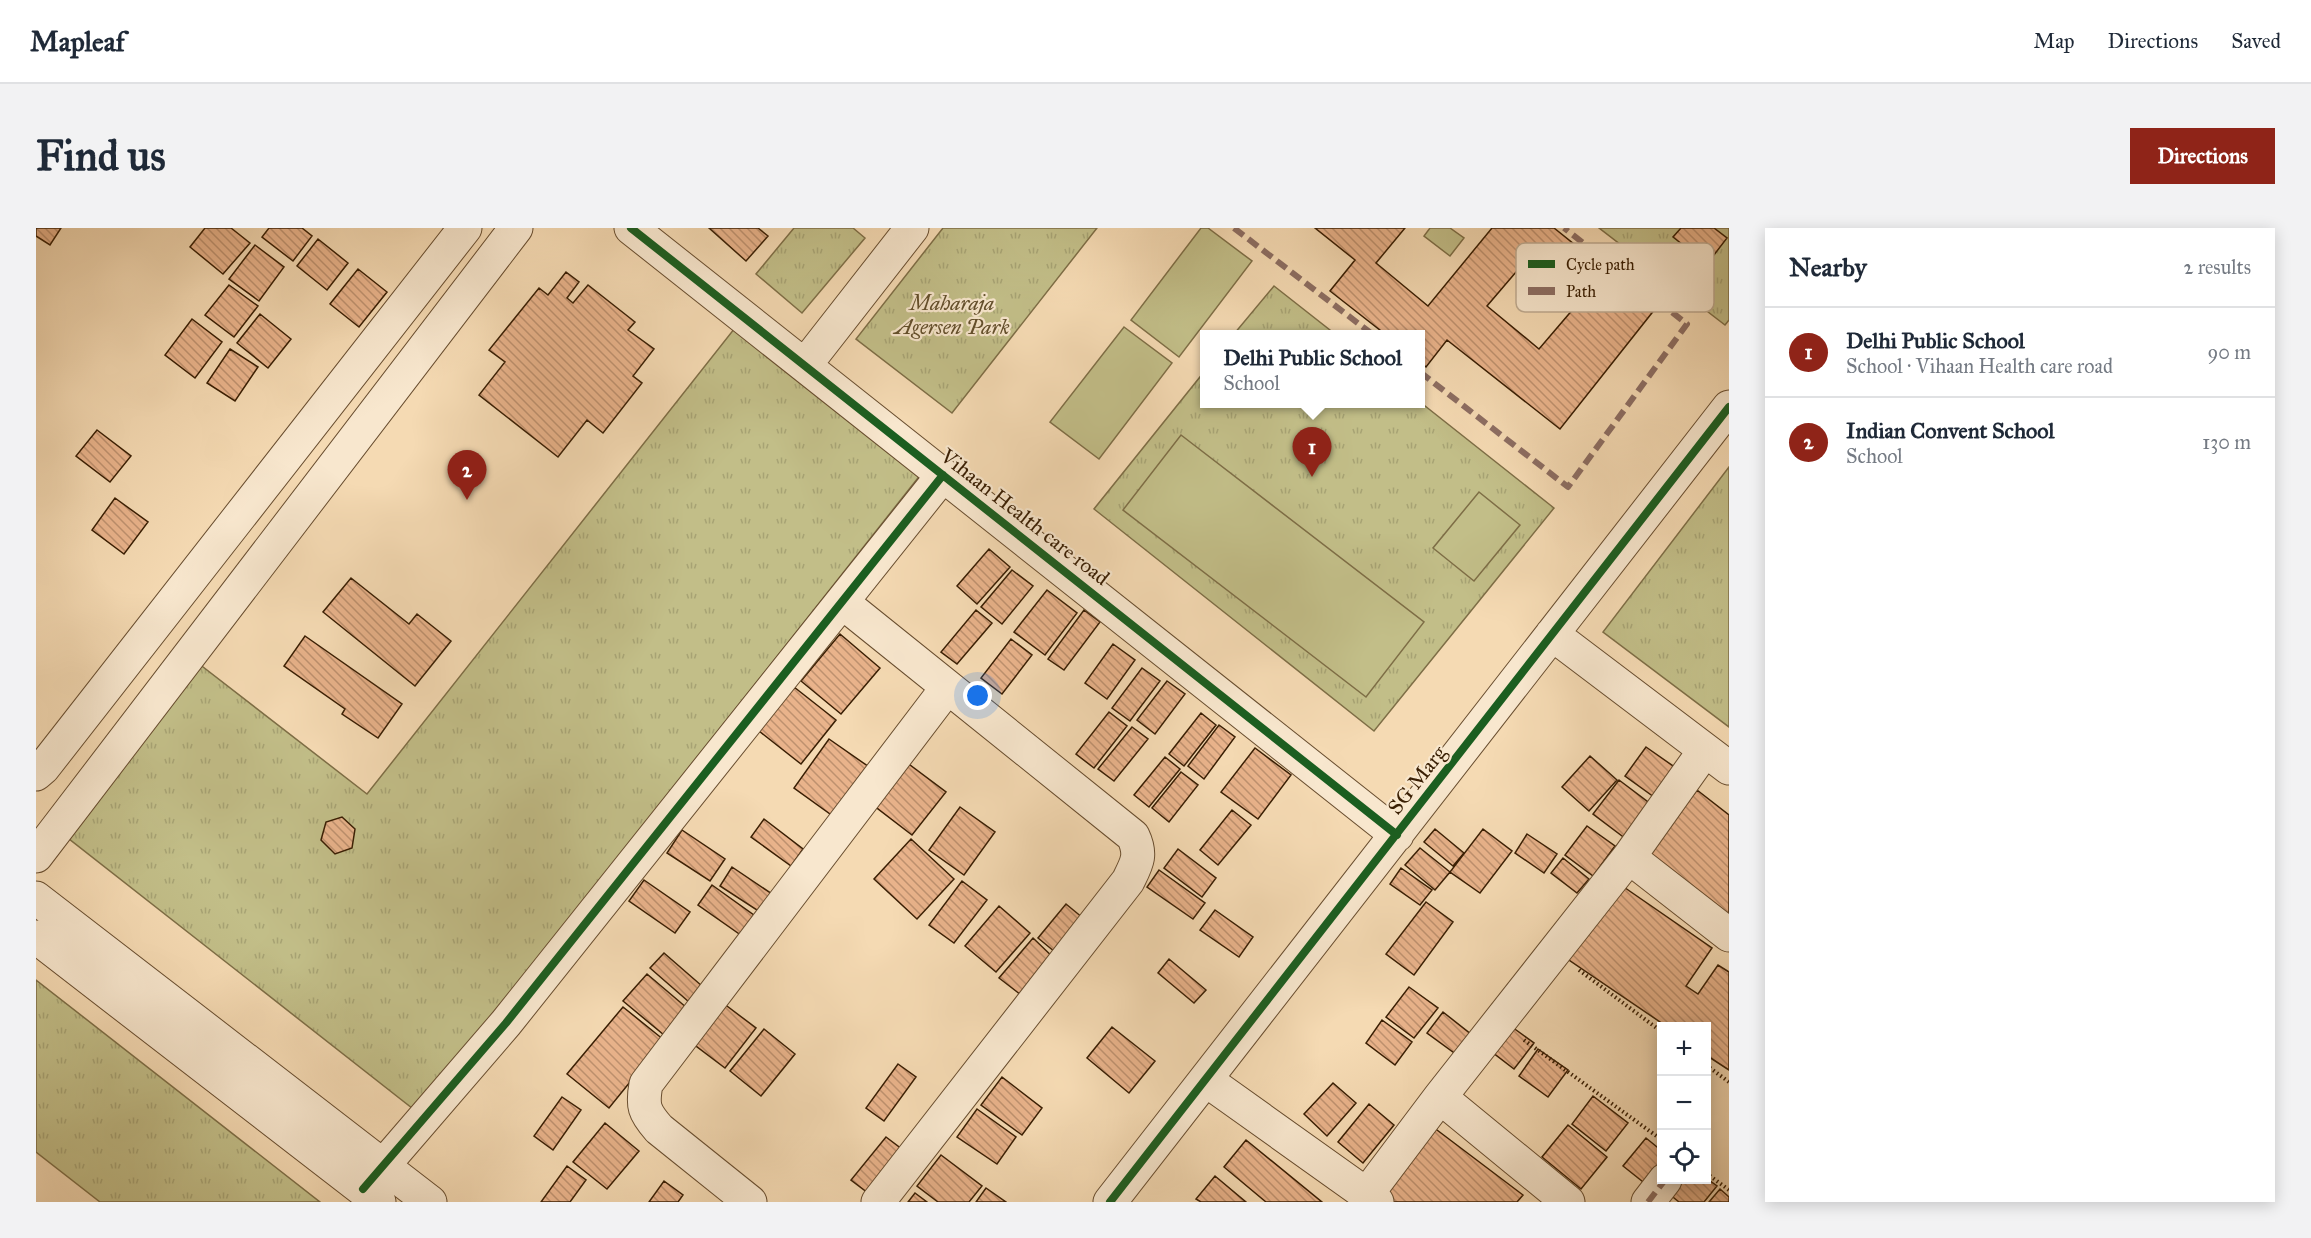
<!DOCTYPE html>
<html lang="en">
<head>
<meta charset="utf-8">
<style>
  body { margin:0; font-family:"IM FELL Great Primer",serif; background:#f2f2f3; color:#1f2937 }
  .controls { position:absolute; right:18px; bottom:18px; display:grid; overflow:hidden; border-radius:0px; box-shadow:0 3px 15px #0003 }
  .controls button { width:54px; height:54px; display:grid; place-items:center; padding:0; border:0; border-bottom:2px solid #e0e1e3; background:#fff; color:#1f2937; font:30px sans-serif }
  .you { position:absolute; left:942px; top:468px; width:21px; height:21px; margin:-15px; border:4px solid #fff; border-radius:50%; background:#1a73e8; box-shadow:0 0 0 9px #1a73e833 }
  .badge { display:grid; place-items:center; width:39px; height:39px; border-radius:50%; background:#8f2418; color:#fff; font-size:20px; font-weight:700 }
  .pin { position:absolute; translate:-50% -50px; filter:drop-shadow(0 2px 3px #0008) }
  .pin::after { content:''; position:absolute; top:32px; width:21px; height:18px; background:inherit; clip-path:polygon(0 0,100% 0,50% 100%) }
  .popup { position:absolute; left:1164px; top:102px; width:225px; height:78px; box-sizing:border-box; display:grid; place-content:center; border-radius:0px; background:#fff; filter:drop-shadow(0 2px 4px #0005); font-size:20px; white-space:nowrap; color:#747a83 }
  .popup b { font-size:22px; color:#1f2937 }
  .popup::after { content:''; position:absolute; left:50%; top:100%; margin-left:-12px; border:12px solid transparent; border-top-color:#fff }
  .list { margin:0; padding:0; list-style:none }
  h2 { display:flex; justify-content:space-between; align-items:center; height:78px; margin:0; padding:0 24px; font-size:26px }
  h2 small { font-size:20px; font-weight:400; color:#747a83 }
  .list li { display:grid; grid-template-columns:39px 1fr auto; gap:18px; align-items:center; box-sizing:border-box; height:90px; padding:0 24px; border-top:2px solid #e0e1e3 }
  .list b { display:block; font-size:22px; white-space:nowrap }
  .list p { margin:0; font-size:20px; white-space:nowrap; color:#747a83 }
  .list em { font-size:20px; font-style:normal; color:#747a83 }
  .icon { flex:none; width:33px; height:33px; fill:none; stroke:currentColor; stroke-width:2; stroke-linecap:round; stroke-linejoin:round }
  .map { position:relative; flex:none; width:1693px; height:974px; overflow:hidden; border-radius:0px }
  header { display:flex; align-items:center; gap:36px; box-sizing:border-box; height:84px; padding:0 30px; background:#fff; border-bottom:2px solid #e0e1e3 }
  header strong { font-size:28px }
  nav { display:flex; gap:33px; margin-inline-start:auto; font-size:21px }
  .intro { display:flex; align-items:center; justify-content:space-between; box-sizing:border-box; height:144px; padding:0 36px }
  h1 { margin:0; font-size:42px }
  .button { padding:15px 27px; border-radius:0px; background:#8f2418; color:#fff; font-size:21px; font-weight:700 }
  main { display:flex; gap:36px; padding:0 36px }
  aside { flex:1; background:#fff; border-radius:0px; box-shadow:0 3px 15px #0003 }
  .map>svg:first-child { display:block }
  .grass { fill:url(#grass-tufts); stroke:#7e6e46; stroke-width:1.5 }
  .pitch { fill:#c2be88; stroke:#7e6e46; stroke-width:1.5 }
  .building { fill:url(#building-back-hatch); stroke:#391e03; stroke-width:1.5; fill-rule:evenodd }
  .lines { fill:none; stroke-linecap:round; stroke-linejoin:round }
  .minor-casing { stroke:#684d2f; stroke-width:35 }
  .path { stroke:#391e03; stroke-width:4; stroke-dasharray:1.5 3; stroke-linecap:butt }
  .minor { stroke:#f8e7ce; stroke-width:33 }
  .quiet { stroke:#8d6e63; stroke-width:6; stroke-dasharray:12 6; stroke-linecap:butt }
  .cycleway-casing { stroke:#f8e7ce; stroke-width:11 }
  .cycleway { stroke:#1b5e20; stroke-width:8 }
  .labels { text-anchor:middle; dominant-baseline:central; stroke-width:4.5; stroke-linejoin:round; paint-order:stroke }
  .park-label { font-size:21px; font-style:italic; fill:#624e2b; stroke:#f8e7ce }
  .street-label { font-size:21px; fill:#391e03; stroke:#f8e7ce }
  .key { fill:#f8e7ce; stroke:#bfab91; stroke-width:1.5 }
  .key-label { font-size:16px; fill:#391e03 }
</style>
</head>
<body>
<header>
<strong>Mapleaf</strong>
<nav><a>Map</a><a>Directions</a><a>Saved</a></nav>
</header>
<div class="intro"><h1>Find us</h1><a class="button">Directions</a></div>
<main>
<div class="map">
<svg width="1693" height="974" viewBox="0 0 1693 974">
  <defs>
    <pattern id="grass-tufts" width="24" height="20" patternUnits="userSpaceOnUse" patternTransform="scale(1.5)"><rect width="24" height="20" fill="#c2be88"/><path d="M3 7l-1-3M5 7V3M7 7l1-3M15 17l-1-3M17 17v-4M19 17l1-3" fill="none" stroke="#a7a374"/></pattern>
    <pattern id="building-back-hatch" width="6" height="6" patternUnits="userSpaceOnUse" patternTransform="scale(1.5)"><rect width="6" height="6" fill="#e9b38b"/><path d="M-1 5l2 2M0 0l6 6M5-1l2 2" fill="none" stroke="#be916f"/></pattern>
  </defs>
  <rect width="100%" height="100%" fill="#f5dab3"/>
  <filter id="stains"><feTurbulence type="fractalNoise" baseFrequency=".00333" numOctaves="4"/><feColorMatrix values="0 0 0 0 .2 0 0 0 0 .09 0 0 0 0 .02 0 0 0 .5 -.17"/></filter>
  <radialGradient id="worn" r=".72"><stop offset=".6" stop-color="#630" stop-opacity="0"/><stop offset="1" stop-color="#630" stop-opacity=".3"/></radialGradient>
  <path class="grass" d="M758,0H817L829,10L766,85L720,46Z
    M907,0H1061L916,185L820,111Z
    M1563,0H1693V92L1689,97Z
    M1238,58L1299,106H1198Z
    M706,91L893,236L381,884L23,603L158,432L331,566Z
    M1168,144V176H1384V174L1518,280L1338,503L1058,281Z
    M1693,239V499L1567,404Z
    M0,752L284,974H64L0,924Z"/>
  <path class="pitch" d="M1165,0H1172L1216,33L1143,129L1095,92Z
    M1394,0H1414L1428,10L1414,28L1388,8Z
    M1088,99L1136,135L1063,231L1014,194Z
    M1145,207L1388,394L1330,469L1087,282Z
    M1443,264L1484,297L1438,353L1397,320Z"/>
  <path class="building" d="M0,0H25L14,17L0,8Z
    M169,0H195L214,15L187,46L154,19Z
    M233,0H266L276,8L257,33L226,9Z
    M673,0H722L732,8L710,33Z
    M1279,0H1369L1340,35L1392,78L1456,0H1518L1619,81L1524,201L1411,112L1390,139L1384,134V106H1349L1294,63L1319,32ZM1486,37L1538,80L1503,121L1451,78Z
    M1645,0H1678L1691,10L1671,36L1637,9Z
    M282,11L312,35L291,62L261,38Z
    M219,17L248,39L223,73L193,51Z
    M322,41L351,64L323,99L294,76Z
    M530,44L543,54L531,70L537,75L552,57L599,94L592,102L618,121L597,148L606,155L567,205L551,192L522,229L443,167L469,134L453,122L503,60L512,67Z
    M193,57L222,78L198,109L169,87Z
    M224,86L255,111L232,140L201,115Z
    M156,91L186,114L159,150L129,127Z
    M194,121L222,139L199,173L171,155Z
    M61,202L95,228L74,254L40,228Z
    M79,270L112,294L88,326L56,302Z
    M953,321L974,339L941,376L921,358Z
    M976,342L997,358L966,396L945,379Z
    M315,350L373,396L381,386L415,413L379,458L287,384Z
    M1011,362L1041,385L1009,427L978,404Z
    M940,382L956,395L921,436L905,424Z
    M1048,382L1064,394L1028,442L1012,431Z
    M804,406L844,440L805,486L765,453Z
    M269,408L366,476L342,510L306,486L309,481L248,438Z
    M975,411L996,427L966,466L945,450Z
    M1077,416L1099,432L1071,471L1049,455Z
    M1106,440L1124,453L1094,493L1076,480Z
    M1131,453L1149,466L1119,506L1101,492Z
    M758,459L800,492L765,536L723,503Z
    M1073,484L1091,498L1058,540L1040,526Z
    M1165,485L1180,497L1148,538L1133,526Z
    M1183,497L1199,509L1168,551L1152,538Z
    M1096,499L1112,511L1078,553L1062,541Z
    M793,511L836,541L801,591L758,560Z
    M1610,519L1640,540L1618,569L1589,548Z
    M1219,520L1255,547L1222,591L1185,564Z
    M1554,528L1581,552L1553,583L1526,559Z
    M1129,529L1144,541L1113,579L1098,567Z
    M870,534L910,564L876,607L837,577Z
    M1145,544L1162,557L1133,594L1116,580Z
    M1583,552L1616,577L1590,611L1557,586Z
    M1661,562L1693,587V693L1609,628Z
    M924,579L959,604L928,647L893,622Z
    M1196,582L1215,597L1182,637L1164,622Z
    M306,589L319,601L316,620L299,626L285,612L290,594Z
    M728,591L767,621L755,638L715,609Z
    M1551,598L1579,618L1557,648L1529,627Z
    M1399,601L1428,625L1417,638L1388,614Z
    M1447,601L1476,623L1444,665L1414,644Z
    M646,602L689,631L674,653L631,625Z
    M1491,606L1521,626L1508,645L1479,625Z
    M875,611L918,651L881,691L838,651Z
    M1384,620L1414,644L1399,662L1369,637Z
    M1142,621L1180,650L1166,669L1128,640Z
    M1527,630L1553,651L1541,665L1515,645Z
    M696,639L739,668L727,686L684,658Z
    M1365,640L1396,662L1384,677L1354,656Z
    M1123,642L1169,675L1157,691L1111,659Z
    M608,652L654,684L639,705L593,673Z
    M926,653L951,672L918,715L893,697Z
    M1582,655L1676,720L1650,758L1662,766L1682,737L1693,744V842L1670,827V798H1630L1530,730Z
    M676,657L722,690L709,710L662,677Z
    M1390,674L1417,694L1378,747L1350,726Z
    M1030,676L1047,690L1019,724L1002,710Z
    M963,678L994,705L960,744L929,718Z
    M1179,682L1217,709L1203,729L1164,702Z
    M997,710L1022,734L989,770L963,750Z
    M628,725L666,758L653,774L614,740Z
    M1133,731L1170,762L1158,775L1122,745Z
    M611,746L651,780L628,807L587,773Z
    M1373,759L1402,780L1378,810L1350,789Z
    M687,775L720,800L689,840L656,815Z
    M587,779L628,812L573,880L531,846Z
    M1407,784L1436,807L1421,827L1391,805Z
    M1346,792L1376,814L1359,837L1330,815Z
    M1076,799L1119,833L1093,865L1051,830Z
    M1476,799L1498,815L1478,841L1456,824Z
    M728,801L759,826L725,868L694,843Z
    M1502,821L1532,842L1512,869L1483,848Z
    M862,836L880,849L848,893L830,880Z
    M966,849L1006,880L986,907L945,877Z
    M1297,855L1320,875L1291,908L1268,886Z
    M1557,868L1592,895L1570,923L1536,896Z
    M526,869L545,882L517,922L498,908Z
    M1333,876L1358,897L1327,935L1302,914Z
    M941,881L980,909L961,936L921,909Z
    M569,895L603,923L571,961L537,934Z
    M1532,897L1571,929L1545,961L1506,929Z
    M1397,899L1487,967L1481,974H1356L1346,966Z
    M850,909L871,925L836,968L815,952Z
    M1610,910L1626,923V952L1621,965L1587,938Z
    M1210,912L1286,974H1230L1188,939Z
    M905,927L946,958L933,974H902L881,958Z
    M531,938L550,952L534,974H505Z
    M1179,948L1210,974H1165L1160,971Z
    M1670,950L1681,958L1668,974H1643L1632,965L1643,952H1670Z
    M628,953L647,967L642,974H613Z
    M950,960L970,974H940Z
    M1684,961L1693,969V974H1673Z
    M879,965L891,974H872Z"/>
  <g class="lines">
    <g class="minor-casing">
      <path id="minor" d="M595,0L1361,607
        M769,137L876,0
        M806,374L1097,608C1106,627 1101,635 1092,653L842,974
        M1516,406L1693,540
        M0,546L7,540L429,0
        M0,628L480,0
        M1593,629L1693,707
        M0,670L394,974
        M0,709L343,974
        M1170,852L1341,974
        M1404,869L1532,974
        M327,961L470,795L907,247
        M1331,966L1404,869L1593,629L1669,522
        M714,974L623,901C608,884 606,878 610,856L911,460
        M1074,974L1693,179
        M1612,974L1629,952"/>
    </g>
    <path class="path" d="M1543,742L1626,804
      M1488,812L1626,912
      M1670,837L1693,854
      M1670,945L1693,962"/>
    <use href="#minor" class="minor"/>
    <path class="quiet" d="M1198,0L1336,106
      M1384,144L1532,259L1651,96L1528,0
      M1612,974L1629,952"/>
    <g class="cycleway-casing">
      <path id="cycleway" d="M595,0L1361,607
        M327,961L470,795L907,247
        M1074,974L1693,179"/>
    </g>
    <use href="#cycleway" class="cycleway"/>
  </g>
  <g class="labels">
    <g class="park-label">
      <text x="916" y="75">Maharaja<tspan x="916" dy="24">Agersen Park</tspan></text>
    </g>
    <g class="street-label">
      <text transform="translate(989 289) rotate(38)">Vihaan Health care road</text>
      <text transform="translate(1381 552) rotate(-52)">SG Marg</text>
    </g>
  </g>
  <rect x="1480" y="15" width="198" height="69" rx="9" class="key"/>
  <rect x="1492" y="32" width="27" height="8" fill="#1b5e20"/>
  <rect x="1492" y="59" width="27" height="8" fill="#8d6e63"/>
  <g class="key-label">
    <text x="1530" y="42">Cycle path</text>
    <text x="1530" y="69">Path</text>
  </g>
  <rect width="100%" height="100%" filter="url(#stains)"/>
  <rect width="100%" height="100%" fill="url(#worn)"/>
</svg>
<div class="controls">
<button>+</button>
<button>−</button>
<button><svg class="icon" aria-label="locate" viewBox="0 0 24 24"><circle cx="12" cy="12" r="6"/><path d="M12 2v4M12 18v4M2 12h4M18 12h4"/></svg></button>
</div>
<div class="you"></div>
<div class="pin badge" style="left:1276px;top:249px">1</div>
<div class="popup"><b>Delhi Public School</b>School</div>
<div class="pin badge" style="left:431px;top:272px">2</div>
</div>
<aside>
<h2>Nearby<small>2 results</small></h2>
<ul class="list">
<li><span class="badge">1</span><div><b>Delhi Public School</b><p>School · Vihaan Health care road</p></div><em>90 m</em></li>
<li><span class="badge">2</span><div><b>Indian Convent School</b><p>School</p></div><em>130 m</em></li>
</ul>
</aside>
</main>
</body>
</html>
